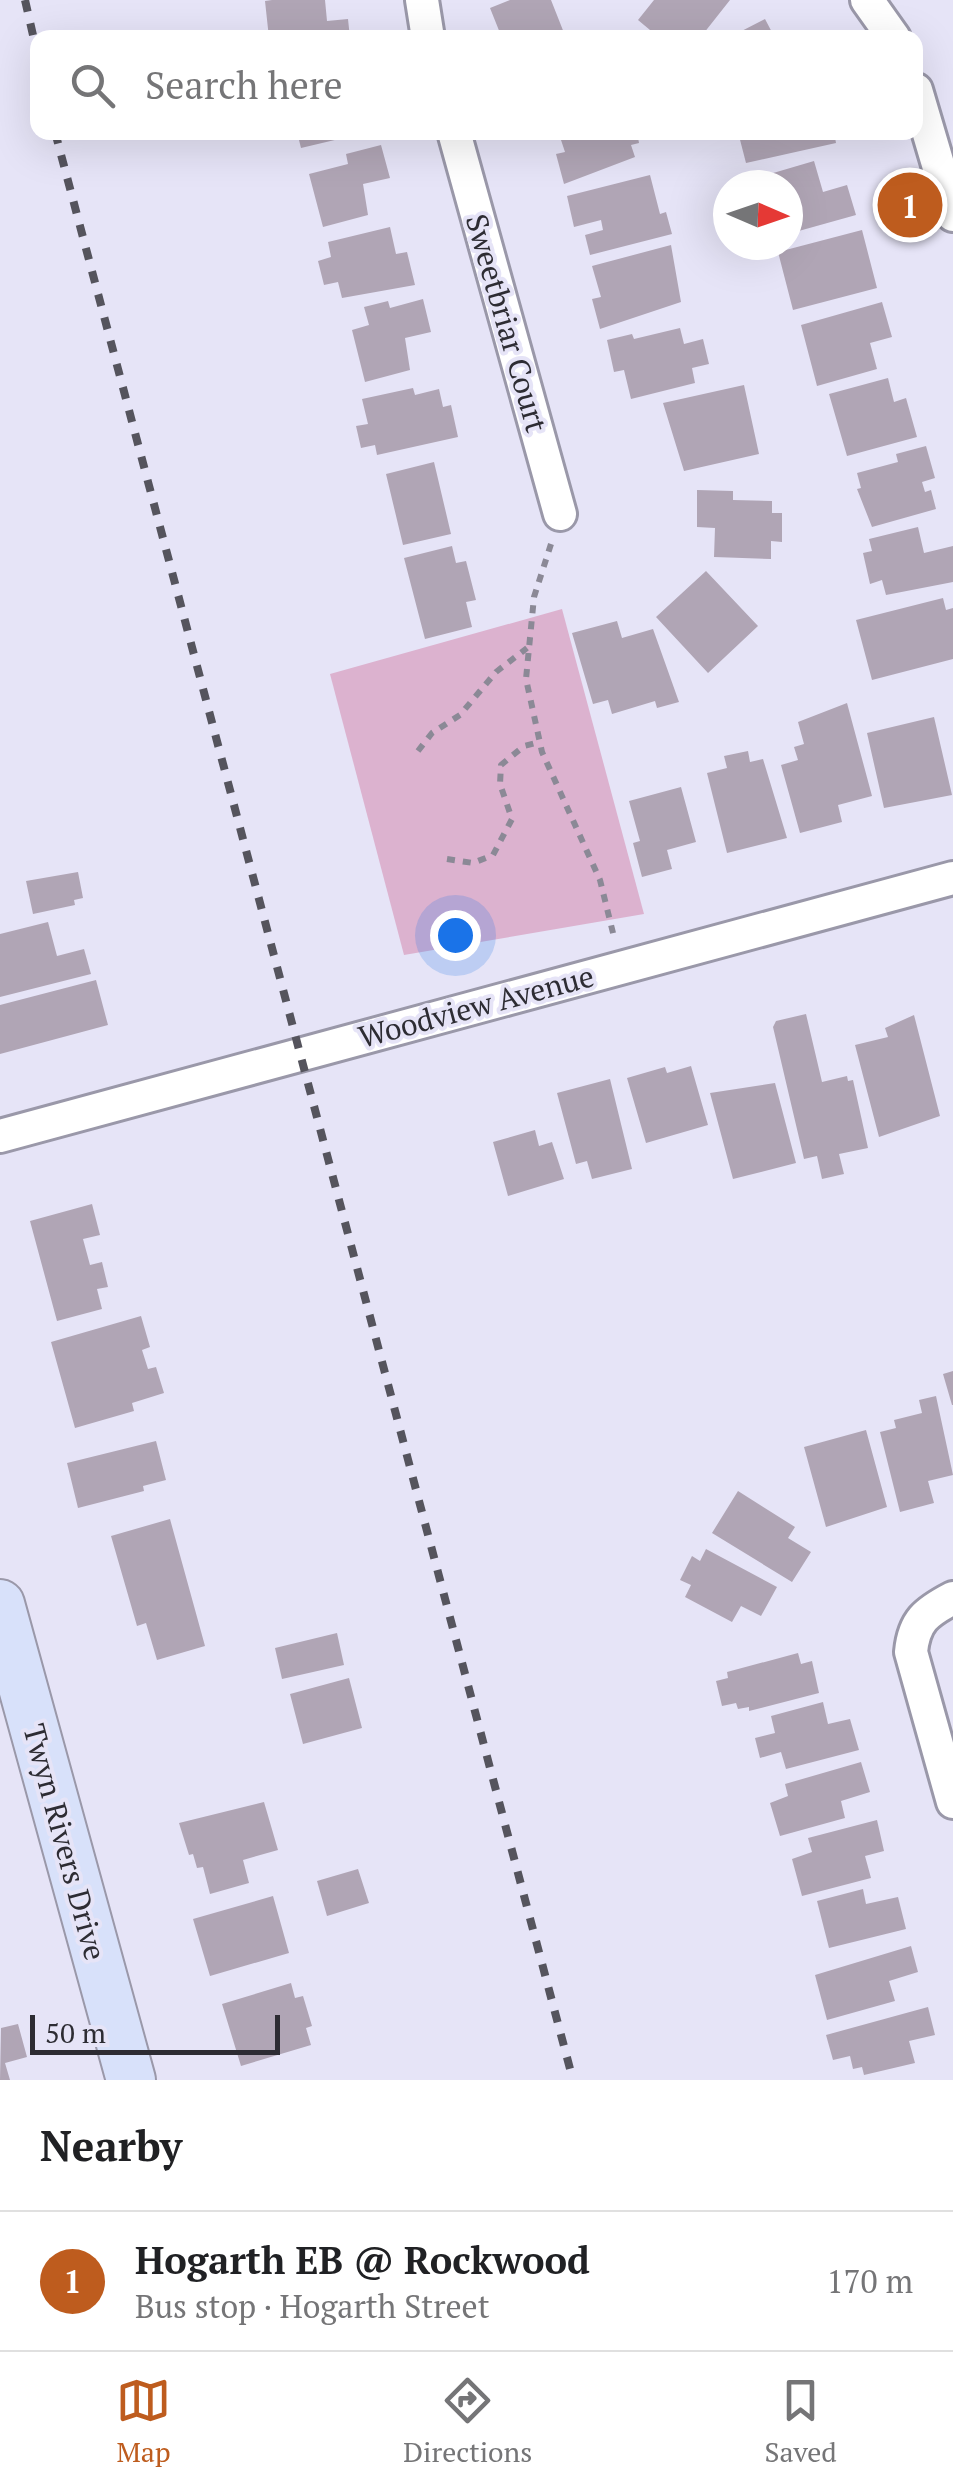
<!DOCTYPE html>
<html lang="en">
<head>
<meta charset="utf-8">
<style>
  body { margin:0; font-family:"PT Serif",serif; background:#f6f6f6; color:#202124 }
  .compass { position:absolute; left:713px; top:170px; width:90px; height:90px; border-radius:50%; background:#fff; box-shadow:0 10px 40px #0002; rotate:92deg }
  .scale { position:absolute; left:30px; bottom:25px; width:250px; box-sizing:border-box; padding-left:10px; border:5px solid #2d2c33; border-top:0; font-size:28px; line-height:35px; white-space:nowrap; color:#2d2c33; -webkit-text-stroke:8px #e6e4f7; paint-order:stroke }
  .you { position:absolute; left:455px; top:935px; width:35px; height:35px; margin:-25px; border:8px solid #fff; border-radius:50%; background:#1a73e8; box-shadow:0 0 0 15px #1a73e833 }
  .badge { display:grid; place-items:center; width:65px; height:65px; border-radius:50%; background:#be5c1e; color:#fff; font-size:32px; font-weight:700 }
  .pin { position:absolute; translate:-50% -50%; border:5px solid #fff; box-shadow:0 2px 10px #0006 }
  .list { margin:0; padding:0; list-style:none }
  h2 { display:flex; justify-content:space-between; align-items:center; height:130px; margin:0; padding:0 40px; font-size:42px }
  h2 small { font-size:32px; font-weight:400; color:#757577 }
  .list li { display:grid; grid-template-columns:65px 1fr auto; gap:30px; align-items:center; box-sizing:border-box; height:140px; padding:0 40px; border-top:2px solid #e0e0e0 }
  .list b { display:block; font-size:38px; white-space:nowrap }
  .list p { margin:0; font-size:32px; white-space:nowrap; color:#757577 }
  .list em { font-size:32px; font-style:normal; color:#757577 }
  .icon { flex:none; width:55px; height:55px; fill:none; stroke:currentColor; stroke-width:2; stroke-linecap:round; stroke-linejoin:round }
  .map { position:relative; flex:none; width:953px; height:2080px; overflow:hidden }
  .search { position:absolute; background:#fff; box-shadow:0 10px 40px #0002; left:30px; right:30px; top:30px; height:110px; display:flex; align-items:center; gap:25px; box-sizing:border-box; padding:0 35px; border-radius:20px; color:#757577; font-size:38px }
  .sheet { height:270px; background:#fff }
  nav { display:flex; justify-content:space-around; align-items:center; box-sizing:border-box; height:140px; border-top:2px solid #e0e0e0; background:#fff; font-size:28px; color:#757577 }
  nav a { display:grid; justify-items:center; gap:5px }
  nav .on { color:#be5c1e }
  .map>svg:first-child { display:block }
  .green { fill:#dcb2cf }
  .building { fill:#b0a5b5 }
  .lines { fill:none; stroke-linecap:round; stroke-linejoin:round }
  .street-casing { stroke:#9a98a9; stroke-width:38 }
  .secondary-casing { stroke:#9a98a9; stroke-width:52 }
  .path { stroke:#8b8996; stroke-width:6; stroke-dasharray:8 8; stroke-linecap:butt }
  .street { stroke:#fff; stroke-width:32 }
  .secondary { stroke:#d8e1fa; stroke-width:48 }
  .rail { stroke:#55545d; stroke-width:8; stroke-dasharray:12 12; stroke-linecap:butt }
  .labels { text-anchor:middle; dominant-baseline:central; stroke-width:8; stroke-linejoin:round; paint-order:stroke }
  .street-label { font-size:30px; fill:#2d2c33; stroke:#e6e4f7 }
</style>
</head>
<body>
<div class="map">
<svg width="953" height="2080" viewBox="0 0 953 2080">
  <rect width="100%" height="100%" fill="#e6e4f7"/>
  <path class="green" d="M562,609L644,914L404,955L330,674Z"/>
  <path class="building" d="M272,0H325L327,21L348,19L350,38H269L265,1Z
    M510,0H551L566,38H502L490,8Z
    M654,0H730L700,38H643L650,30L638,20Z
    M765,19L775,38H728Z
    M297,132H359L360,134L301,148Z
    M637,132L639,143L631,145L635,157L564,184L556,154L565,152L559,134Z
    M738,132H834L836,143L746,163Z
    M381,145L390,178L363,184L368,215L323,227L309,174L348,164L346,154Z
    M814,161L823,192L847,185L856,215L788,234V185L752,184L764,181L763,176Z
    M650,175L660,214L666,212L672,234L590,255L585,235L603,230L601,220L574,227L567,196Z
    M390,227L396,254L407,252L415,285L342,298L338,282L324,285L318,261L331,257L328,242Z
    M862,230L877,288L793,310L778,252Z
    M671,245L681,302L600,329L592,299L601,297L592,266Z
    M423,299L431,332L405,338L410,370L365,382L352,330L369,325L364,307L388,301L390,308Z
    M882,302L892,337L870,343L877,369L817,386L801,325Z
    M680,328L684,344L703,339L709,364L692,368L695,383L631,399L624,370L614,372L607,340L632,334L634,339Z
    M888,378L894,402L906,398L917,437L847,456L829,394Z
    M744,385L759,454L684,471L663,403Z
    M413,388L415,395L439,389L443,407L451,405L458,437L377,455L375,445L361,448L356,426L368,424L362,399Z
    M926,446L935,478L922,482L925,492L931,490L936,509L872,527L857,489L861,488L857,473L898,462L896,454Z
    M434,462L451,534L403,545L386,474Z
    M697,490L733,491V500L772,501V513H782V542L771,541V559L714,557L715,528L697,527Z
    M918,527L924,553L953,546V582L886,595L882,580L870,584L863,553L872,551L869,539Z
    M452,546L456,563L466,561L476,600L466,602L472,627L425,639L404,558Z
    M706,571L758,626L708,673L656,617Z
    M943,598L946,610L953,608V659L872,680L856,620Z
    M617,621L622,638L653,629L679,702L657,708L655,701L612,714L608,700L593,704L572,633Z
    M847,703L872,796L838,805L842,822L800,833L781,765L798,760L794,747L804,744L798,722Z
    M934,717L952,795L884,808L867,733Z
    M748,751L750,762L763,759L787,838L727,853L707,773L727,768L724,756Z
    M681,787L696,842L667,850L672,869L642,877L633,843L640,841L629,801Z
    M78,872L83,898L74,900L75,905L33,914L26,881Z
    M48,922L57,956L84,949L91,974L0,997V934Z
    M96,980L108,1025L0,1054V1005Z
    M806,1014L822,1082L847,1076L848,1081L853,1080L868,1148L839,1154L844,1174L822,1179L817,1156L804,1159L773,1027L776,1021Z
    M914,1015L940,1116L879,1137L855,1045L888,1037L885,1028Z
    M691,1066L708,1125L646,1143L627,1078L665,1067L667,1073Z
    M610,1079L632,1169L592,1179L587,1161L576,1164L557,1093Z
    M775,1083L796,1163L733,1179L710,1093Z
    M535,1130L539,1146L552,1142L564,1179L508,1196L493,1142Z
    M92,1204L100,1235L83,1239L90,1265L102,1262L108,1287L97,1289L102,1309L57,1321L30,1221Z
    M141,1316L150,1347L142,1350L148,1369L156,1367L164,1393L132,1403L134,1411L75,1428L51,1342Z
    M953,1371V1405H952L943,1374Z
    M936,1396L953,1475L928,1481L934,1503L900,1512L880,1432L896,1428L894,1420L922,1413L919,1400Z
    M866,1430L887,1507L826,1527L804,1447Z
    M156,1441L166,1480L143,1486L144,1491L78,1508L67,1463Z
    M738,1491L795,1527L788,1538L811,1552L792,1582L712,1533Z
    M170,1519L205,1646L157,1660L146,1623L137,1626L111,1536Z
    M706,1549L777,1587L761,1616L741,1606L732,1622L685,1597L691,1585L680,1580L692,1556L700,1561Z
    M337,1633L344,1665L282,1679L275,1648Z
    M798,1653L801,1664L812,1661L819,1693L749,1711V1707L738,1709L736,1703L722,1706L716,1681L728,1678L727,1672Z
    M349,1678L362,1728L303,1744L290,1694Z
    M823,1702L828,1724L850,1719L859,1750L786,1769L781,1752L760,1758L755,1738L775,1733L771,1716Z
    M861,1762L870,1792L841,1801L845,1818L780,1836L770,1803L788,1796L785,1784Z
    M264,1802L278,1850L243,1860L249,1883L210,1894L203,1867L197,1868L193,1854L189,1855L179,1823Z
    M877,1820L884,1851L865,1856L871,1878L802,1896L792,1859L812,1852L808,1838Z
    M358,1869L369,1903L327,1916L317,1881Z
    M863,1889L866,1904L898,1897L906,1929L829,1948L817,1901Z
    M273,1896L289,1953L210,1976L193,1919Z
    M911,1946L918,1972L889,1981L895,2001L827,2020L815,1975Z
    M291,1983L295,1998L303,1996L312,2026L306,2028L311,2045L241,2066L222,2004Z
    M928,2007L935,2035L909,2041L915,2063L864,2075L862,2067L853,2069L850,2056L833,2060L826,2035Z
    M18,2024L27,2057L5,2063L10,2080H0L1,2028Z"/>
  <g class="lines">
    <g class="street-casing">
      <path id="street" d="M422,0L428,38
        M867,0L894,38
        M916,90L953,215
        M454,132L560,514
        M0,1136L953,878
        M953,1598C926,1612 914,1621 911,1652L953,1802"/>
    </g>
    <g class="secondary-casing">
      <path id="secondary" d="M0,1604L131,2080"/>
    </g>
    <path class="path" d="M551,544L534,597L526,679L542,752L600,880L614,937
      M418,751L432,733L460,715L496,672L527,648
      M447,859L473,863L493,855L512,819L500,784L501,765L524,746L540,742"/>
    <use href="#street" class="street"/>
    <use href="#secondary" class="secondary"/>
    <path class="rail" d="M25,0L38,57
      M55,132L573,2080"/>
  </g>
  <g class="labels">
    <g class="street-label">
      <text transform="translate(507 323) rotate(74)">Sweetbriar Court</text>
      <text transform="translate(476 1006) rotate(-15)">Woodview Avenue</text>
      <text transform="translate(65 1842) rotate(75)">Twyn Rivers Drive</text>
    </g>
  </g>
</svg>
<svg class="compass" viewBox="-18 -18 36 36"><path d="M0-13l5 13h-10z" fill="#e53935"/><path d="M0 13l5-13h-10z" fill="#757577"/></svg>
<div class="scale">50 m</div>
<div class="you"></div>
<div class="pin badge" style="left:910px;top:205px">1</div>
<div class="search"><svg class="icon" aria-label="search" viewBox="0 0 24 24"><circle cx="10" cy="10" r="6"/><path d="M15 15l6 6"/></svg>Search here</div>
</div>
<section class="sheet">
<h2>Nearby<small></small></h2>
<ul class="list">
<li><span class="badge">1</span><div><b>Hogarth EB @ Rockwood</b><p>Bus stop · Hogarth Street</p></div><em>170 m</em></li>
</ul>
</section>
<nav>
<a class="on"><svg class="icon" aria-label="map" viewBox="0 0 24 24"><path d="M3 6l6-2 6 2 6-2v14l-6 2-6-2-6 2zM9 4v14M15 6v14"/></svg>Map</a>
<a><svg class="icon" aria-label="directions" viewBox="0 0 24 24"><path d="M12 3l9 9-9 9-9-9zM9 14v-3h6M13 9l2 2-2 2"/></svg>Directions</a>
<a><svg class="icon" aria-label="saved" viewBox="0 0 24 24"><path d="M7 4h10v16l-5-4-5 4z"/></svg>Saved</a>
</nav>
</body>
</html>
